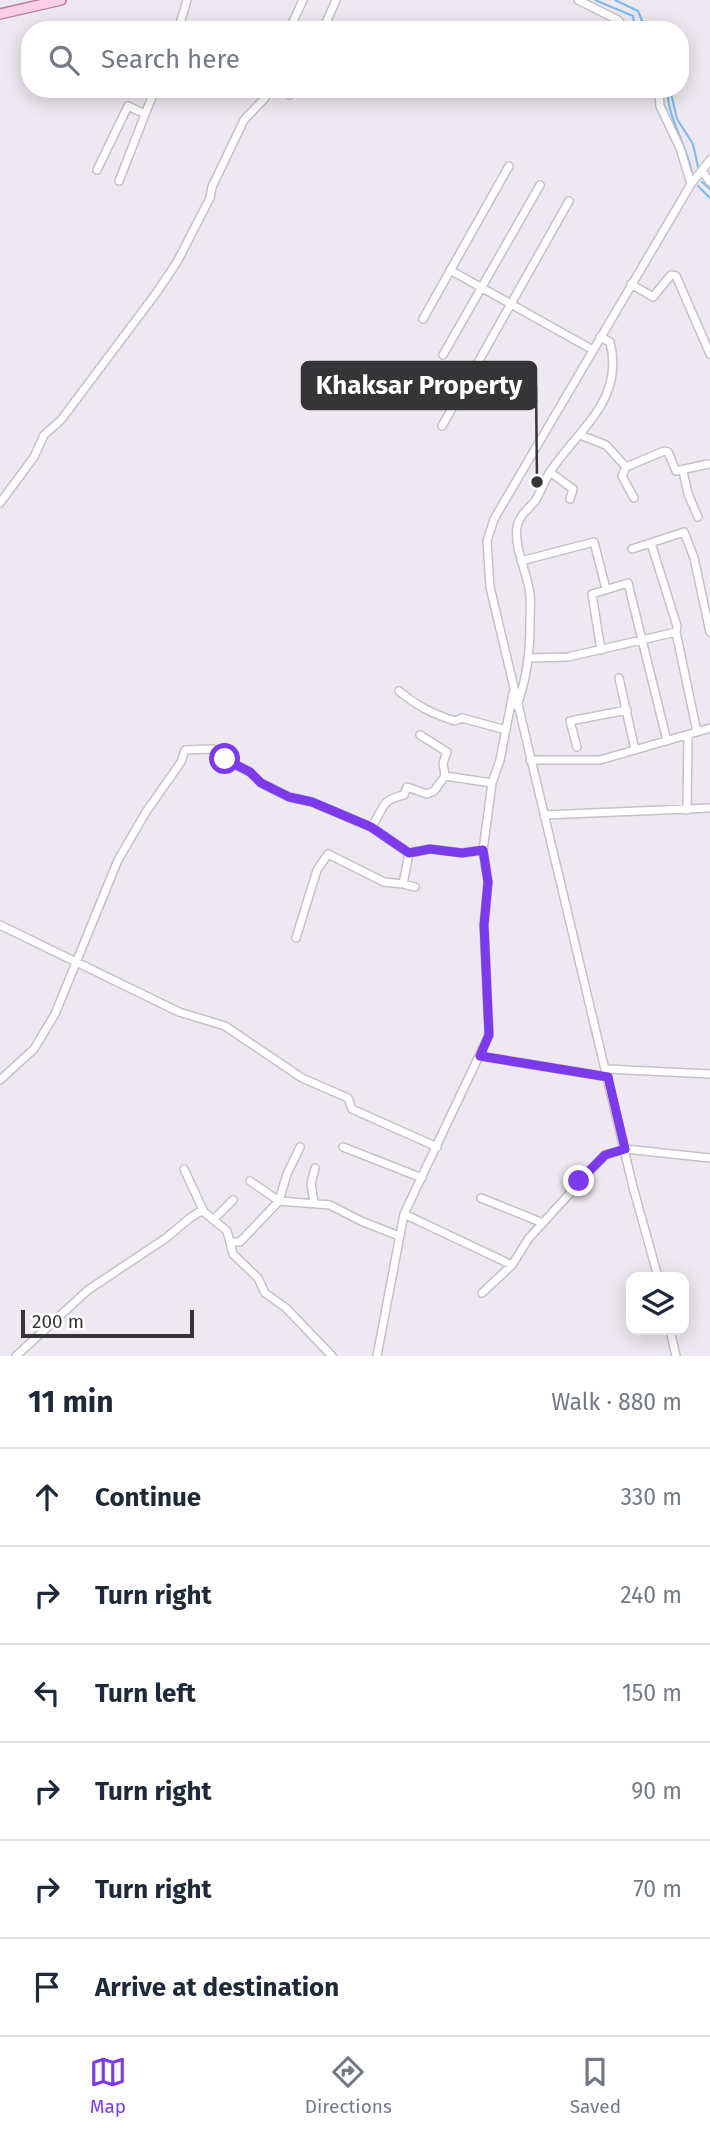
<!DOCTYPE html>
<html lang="en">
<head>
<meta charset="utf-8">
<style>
  body { margin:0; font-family:"Fira Sans",sans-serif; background:#f2f2f3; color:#1f2937 }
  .controls { position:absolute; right:21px; bottom:21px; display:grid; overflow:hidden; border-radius:14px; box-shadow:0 4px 18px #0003 }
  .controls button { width:63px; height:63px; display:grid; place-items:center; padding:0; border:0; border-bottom:2px solid #e0e1e3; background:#fff; color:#1f2937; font:35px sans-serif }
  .scale { position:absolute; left:21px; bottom:18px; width:173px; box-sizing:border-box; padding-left:7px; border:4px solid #353436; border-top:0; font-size:19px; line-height:24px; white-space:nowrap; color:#353436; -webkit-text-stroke:5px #fff; paint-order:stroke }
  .stop { position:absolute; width:21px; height:21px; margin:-16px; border:5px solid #7c3aed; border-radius:50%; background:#fff }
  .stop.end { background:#7c3aed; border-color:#fff; box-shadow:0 2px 7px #0008 }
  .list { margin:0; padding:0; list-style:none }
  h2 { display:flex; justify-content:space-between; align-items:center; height:91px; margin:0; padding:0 28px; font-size:30px }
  h2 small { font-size:23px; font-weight:400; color:#747a83 }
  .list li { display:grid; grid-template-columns:46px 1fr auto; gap:21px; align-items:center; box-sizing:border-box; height:98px; padding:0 28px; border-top:2px solid #e0e1e3 }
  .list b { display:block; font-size:26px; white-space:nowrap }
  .list em { font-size:23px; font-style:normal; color:#747a83 }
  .icon { flex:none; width:38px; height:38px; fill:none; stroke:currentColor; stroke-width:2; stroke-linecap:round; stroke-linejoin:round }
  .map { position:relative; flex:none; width:710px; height:1356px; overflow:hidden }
  .search { position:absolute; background:#fff; box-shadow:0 4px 18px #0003; left:21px; right:21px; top:21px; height:77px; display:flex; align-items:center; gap:18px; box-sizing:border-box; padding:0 24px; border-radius:28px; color:#747a83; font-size:26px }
  .sheet { height:679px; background:#fff }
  nav { display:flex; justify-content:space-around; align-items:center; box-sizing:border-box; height:98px; border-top:2px solid #e0e1e3; background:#fff; font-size:19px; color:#747a83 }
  nav a { display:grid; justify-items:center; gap:4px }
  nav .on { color:#7c3aed }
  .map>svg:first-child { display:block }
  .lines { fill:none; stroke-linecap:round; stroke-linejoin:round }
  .stream { stroke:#7ab8f2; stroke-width:2 }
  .minor-casing { stroke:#c5c1c7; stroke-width:10 }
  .major-casing { stroke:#b7849d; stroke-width:12 }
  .minor { stroke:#fff; stroke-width:7 }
  .major { stroke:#fecfe6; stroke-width:9 }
  .route { stroke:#7c3aed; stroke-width:9 }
  .leader { fill:none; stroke:#353436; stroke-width:2.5 }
  .callout-dot { fill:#353436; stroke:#fff; stroke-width:2.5 }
  .callout { fill:#353436; stroke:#353436; stroke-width:2.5 }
  .callout-label { font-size:26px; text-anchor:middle; font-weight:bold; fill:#fff }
</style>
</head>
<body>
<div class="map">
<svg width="710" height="1356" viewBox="0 0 710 1356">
  <rect width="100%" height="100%" fill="#eee9f0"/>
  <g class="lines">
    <path class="stream" d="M595,0L633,16L635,30
      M615,0L638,11L646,30
      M667,89C668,119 686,143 692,172
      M670,89L677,119L693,144L698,167
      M702,182L710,189
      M698,186L710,198"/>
    <g class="minor-casing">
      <path id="minor" d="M578,0L618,20L626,30
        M178,30L187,0
        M289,30L303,0
        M323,30L336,0
        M659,89L660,106L680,148L691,184
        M290,95L293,89
        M97,170L128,106L145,114
        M702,171L710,182
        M119,181L155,89
        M450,270L593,350
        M631,284L653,297L671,275L676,276L710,354
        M423,319L509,166
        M443,355L540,185
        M466,385L491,401
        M442,426L569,201
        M580,435L606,445L626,467
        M683,471L688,494L698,517
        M550,472L573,489L570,499
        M634,498L622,476L626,467L664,451L668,452L676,471L708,464
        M0,503L34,457L44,435L61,420L157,292L177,262L210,198L212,187L244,120L265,98L267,89
        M651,543L677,626L676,632L697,732
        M632,549L684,532L694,558L710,632
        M521,561L594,542L606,589
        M601,650L592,594L628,583L667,741
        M530,658L568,657L676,632
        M619,678L635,750
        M399,691C417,706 433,714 455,721L462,718L506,730
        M517,706C527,677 530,653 530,622C530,614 531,604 530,595C528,573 514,550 517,527C519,515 528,510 535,501C541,492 544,481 550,472C577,430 625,401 610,342L600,337
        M420,735L447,752L443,763L445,776
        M577,747L570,721L627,710
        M530,760H600L710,728
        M687,810L688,735
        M544,815L710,808
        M371,827C386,808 378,801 404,795L407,787L427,794L434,791L445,776L492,783
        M403,884L409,853
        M0,925L179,1012L225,1026L302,1078L348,1098L352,1109L437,1147
        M296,938L317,870L328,854L384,882L403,884L415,887
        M480,1056L608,1077
        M606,1069L710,1074
        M0,1080L34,1049L55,1014L118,860L146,812L181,762L185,750L211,749L224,751V759L250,772L261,783L289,797L312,802L371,827L409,853L430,849L462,853L483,850
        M343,1147L422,1178
        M184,1169L204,1212L227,1231L233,1254L258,1278L265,1293L286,1308L332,1356
        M250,1181L279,1201L287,1174L300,1147
        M481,1198L543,1223
        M314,1202L311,1184L315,1168
        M404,1214L512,1265L529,1238L605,1155L625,1149L710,1158
        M213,1220L233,1200
        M231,1242H240L279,1201L330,1205L361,1221L399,1236
        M658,1277L633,1187L490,587L487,541L494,519L691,184L710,160
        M482,1293L512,1265
        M670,1330L676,1356
        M16,1356L88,1290L166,1238L190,1218L199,1212H204
        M377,1356L404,1214L489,1035L484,925L488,882L483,850L492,783L500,760L513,693"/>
    </g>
    <g class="major-casing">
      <path id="major" d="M0,14L61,0"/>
    </g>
    <use href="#minor" class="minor"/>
    <use href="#major" class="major"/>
  </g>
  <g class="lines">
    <path class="route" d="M225,759L250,772L261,783L289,797L312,802L371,827L409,853L430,849L462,853L483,850L488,882L484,925L489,1035L480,1056L608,1077L625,1149L605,1155L579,1181"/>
  </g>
  <path class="leader" d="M537 482L536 385"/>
  <circle class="callout-dot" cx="537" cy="482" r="7"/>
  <rect class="callout" x="302" y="362" width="234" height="47" rx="7"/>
  <g class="callout-label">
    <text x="419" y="394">Khaksar Property</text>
  </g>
</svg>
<div class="controls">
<button><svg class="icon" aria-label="layers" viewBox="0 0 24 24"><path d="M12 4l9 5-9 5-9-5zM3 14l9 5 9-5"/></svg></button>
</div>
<div class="scale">200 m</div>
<div class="stop" style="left:225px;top:759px"></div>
<div class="stop end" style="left:579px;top:1181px"></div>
<div class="search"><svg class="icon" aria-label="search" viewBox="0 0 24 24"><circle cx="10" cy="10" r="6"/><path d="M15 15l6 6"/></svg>Search here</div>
</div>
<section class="sheet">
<h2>11 min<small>Walk · 880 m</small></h2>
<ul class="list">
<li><svg class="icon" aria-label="ahead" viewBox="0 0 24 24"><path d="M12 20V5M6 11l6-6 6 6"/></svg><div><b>Continue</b></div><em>330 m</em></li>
<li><svg class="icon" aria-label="right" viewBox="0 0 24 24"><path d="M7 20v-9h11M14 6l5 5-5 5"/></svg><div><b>Turn right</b></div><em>240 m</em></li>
<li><svg class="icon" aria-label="left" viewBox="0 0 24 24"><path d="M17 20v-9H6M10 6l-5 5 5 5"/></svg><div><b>Turn left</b></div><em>150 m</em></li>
<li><svg class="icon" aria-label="right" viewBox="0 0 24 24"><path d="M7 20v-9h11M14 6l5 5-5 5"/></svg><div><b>Turn right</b></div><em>90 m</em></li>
<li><svg class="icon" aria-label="right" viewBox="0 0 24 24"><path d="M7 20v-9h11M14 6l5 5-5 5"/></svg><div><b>Turn right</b></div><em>70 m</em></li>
<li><svg class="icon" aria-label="arrive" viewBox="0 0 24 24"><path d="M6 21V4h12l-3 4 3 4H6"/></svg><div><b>Arrive at destination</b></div></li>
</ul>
</section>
<nav>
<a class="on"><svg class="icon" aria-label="map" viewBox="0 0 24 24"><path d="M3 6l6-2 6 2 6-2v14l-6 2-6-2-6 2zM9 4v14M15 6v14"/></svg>Map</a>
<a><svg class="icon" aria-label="directions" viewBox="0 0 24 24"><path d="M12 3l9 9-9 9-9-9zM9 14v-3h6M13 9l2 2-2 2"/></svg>Directions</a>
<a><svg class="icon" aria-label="saved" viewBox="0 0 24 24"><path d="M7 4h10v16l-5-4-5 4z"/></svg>Saved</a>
</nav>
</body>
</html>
